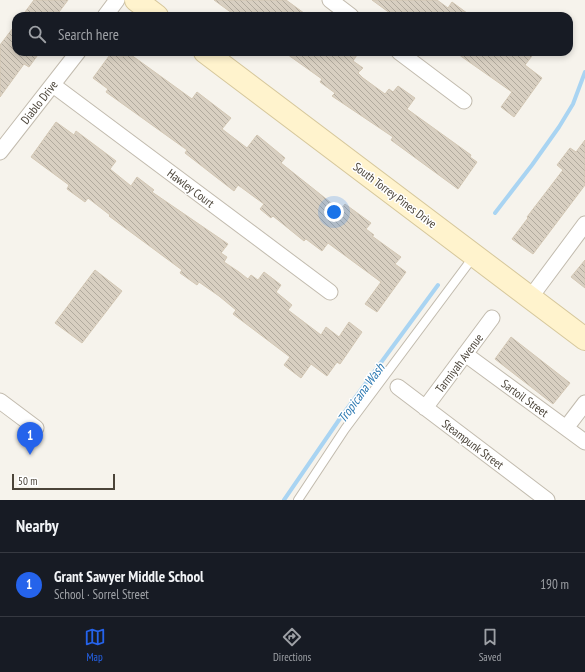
<!DOCTYPE html>
<html lang="en">
<head>
<meta charset="utf-8">
<style>
  body { margin:0; font-family:"PT Sans Narrow",sans-serif; background:#242831; color:#f1f3f6 }
  .scale { position:absolute; left:12px; bottom:10px; width:103px; box-sizing:border-box; padding-left:4px; border:2px solid #4b4439; border-top:0; font-size:11px; line-height:14px; white-space:nowrap; color:#4b4439; -webkit-text-stroke:3px #fff; paint-order:stroke }
  .you { position:absolute; left:334px; top:212px; width:14px; height:14px; margin:-10px; border:3px solid #fff; border-radius:50%; background:#1a73e8; box-shadow:0 0 0 6px #1a73e833 }
  .badge { display:grid; place-items:center; width:26px; height:26px; border-radius:50%; background:#2563eb; color:#fff; font-size:13px; font-weight:700 }
  .pin { position:absolute; translate:-50% -33px; filter:drop-shadow(0 1px 2px #0008) }
  .pin::after { content:''; position:absolute; top:21px; width:14px; height:12px; background:inherit; clip-path:polygon(0 0,100% 0,50% 100%) }
  .list { margin:0; padding:0; list-style:none }
  h2 { display:flex; justify-content:space-between; align-items:center; height:52px; margin:0; padding:0 16px; font-size:17px }
  h2 small { font-size:13px; font-weight:400; color:#9ea1a6 }
  .list li { display:grid; grid-template-columns:26px 1fr auto; gap:12px; align-items:center; box-sizing:border-box; height:64px; padding:0 16px; border-top:1px solid #363941 }
  .list b { display:block; font-size:15px; white-space:nowrap }
  .list p { margin:0; font-size:13px; white-space:nowrap; color:#9ea1a6 }
  .list em { font-size:13px; font-style:normal; color:#9ea1a6 }
  .icon { flex:none; width:22px; height:22px; fill:none; stroke:currentColor; stroke-width:2; stroke-linecap:round; stroke-linejoin:round }
  .map { position:relative; flex:none; width:585px; height:500px; overflow:hidden }
  .search { position:absolute; background:#171b24; box-shadow:0 2px 6px #0003; left:12px; right:12px; top:12px; height:44px; display:flex; align-items:center; gap:10px; box-sizing:border-box; padding:0 14px; border-radius:12px; color:#9ea1a6; font-size:15px }
  .sheet { height:116px; background:#171b24 }
  nav { display:flex; justify-content:space-around; align-items:center; box-sizing:border-box; height:56px; border-top:1px solid #363941; background:#171b24; font-size:11px; color:#9ea1a6 }
  nav a { display:grid; justify-items:center; gap:2px }
  nav .on { color:#2563eb }
  .map>svg:first-child { display:block }
  .lines { fill:none; stroke-linecap:round; stroke-linejoin:round }
  .stream { stroke:#a9d4f2; stroke-width:4 }
  .building { fill:url(#building-back-hatch); stroke:#d3c7b4 }
  .lane-casing { stroke:#c2bbae; stroke-width:10 }
  .street-casing { stroke:#c2bbae; stroke-width:17 }
  .secondary-casing { stroke:#d6c79b; stroke-width:24 }
  .lane { stroke:#fff; stroke-width:8 }
  .street { stroke:#fff; stroke-width:15 }
  .secondary { stroke:#fff3cd; stroke-width:22 }
  .labels { text-anchor:middle; dominant-baseline:central; stroke-width:3; stroke-linejoin:round; paint-order:stroke }
  .street-label { font-size:12px; fill:#4b4439; stroke:#fff }
  .water-label { font-size:13px; font-style:italic; fill:#2e7ab2; stroke:#fff }
</style>
</head>
<body>
<div class="map">
<svg width="585" height="500" viewBox="0 0 585 500">
  <defs>
    <pattern id="building-back-hatch" width="6" height="6" patternUnits="userSpaceOnUse"><rect width="6" height="6" fill="#d8cfc1"/><path d="M-1 5l2 2M0 0l6 6M5-1l2 2" fill="none" stroke="#b1aa9e"/></pattern>
  </defs>
  <rect width="100%" height="100%" fill="#f6f3ec"/>
  <g class="lines">
    <path class="stream" d="M495,213L532,165L559,127L573,104L585,72
      M284,500L341,417L438,285"/>
  </g>
  <path class="building" d="M34,0H68L56,16H22Z
    M214,0H286L308,16H236Z
    M372,0H437L448,8L452,2L471,16H394Z
    M16,24V52H40L29,67L24,64L0,97V45Z
    M112,52H116L123,57L127,52L192,99L197,92L231,118L222,129L247,148L257,135L285,158L281,163L340,210L345,204L371,223L366,229L374,235L372,236L401,257L395,264L406,272L377,312L365,304L381,282L328,243L322,251L306,239L304,241L273,216L271,218L260,209L264,204L238,185L234,191L185,153L187,150L106,92L108,89L93,78Z
    M284,52H359L353,61L363,68L358,73L363,78L385,94L389,89L393,92L398,86L415,98L407,109L471,155L470,157L477,162L458,189L391,140L393,137L332,96L335,93L320,82L322,79Z
    M455,52H535L525,65L542,78L514,117L501,107L512,92Z
    M56,122L74,135L76,131L116,161L110,169L131,186L137,177L154,190L152,192L228,244L221,253L227,257L224,262L239,272L248,279L251,275L258,280L264,272L281,285L276,292L292,305L288,310L321,335L326,327L339,337L349,322L362,332L340,364L337,362L327,376L311,364L301,378L284,365L290,357L233,314L236,310L219,296L199,282L197,285L180,273L182,270L109,216L110,215L88,198L85,202L67,189L69,185L31,157Z
    M585,140V185L533,254L512,239L528,218L527,217L563,170L557,165L570,148L576,152Z
    M585,260V288L571,277Z
    M95,270L122,291L82,343L55,323Z
    M511,337L570,383L553,404L495,359Z"/>
  <g class="lines">
    <g class="lane-casing">
      <path id="lane" d="M298,500L345,429L474,256"/>
    </g>
    <g class="street-casing">
      <path id="street" d="M330,0L351,16
        M105,16L117,0
        M399,52L464,101
        M53,85L330,292
        M0,152L78,52
        M530,298L585,224
        M465,354L585,442
        M398,387L547,500
        M0,401L36,428
        M425,408L492,318
        M566,428L585,403"/>
    </g>
    <g class="secondary-casing">
      <path id="secondary" d="M136,0L157,16
        M205,52L585,339"/>
    </g>
    <use href="#lane" class="lane"/>
    <use href="#street" class="street"/>
    <use href="#secondary" class="secondary"/>
  </g>
  <g class="labels">
    <g class="street-label">
      <text transform="translate(39 102) rotate(-52)">Diablo Drive</text>
      <text transform="translate(191 188) rotate(37)">Hawley Court</text>
      <text transform="translate(395 195) rotate(37)">South Torrey Pines Drive</text>
      <text transform="translate(459 363) rotate(-53)">Tarmiyah Avenue</text>
      <text transform="translate(525 398) rotate(36)">Sartoil Street</text>
      <text transform="translate(473 444) rotate(37)">Steampunk Street</text>
    </g>
    <g class="water-label">
      <text transform="translate(361 393) rotate(-54)">Tropicana Wash</text>
    </g>
  </g>
</svg>
<div class="scale">50 m</div>
<div class="you"></div>
<div class="pin badge" style="left:30px;top:455px">1</div>
<div class="search"><svg class="icon" aria-label="search" viewBox="0 0 24 24"><circle cx="10" cy="10" r="6"/><path d="M15 15l6 6"/></svg>Search here</div>
</div>
<section class="sheet">
<h2>Nearby<small></small></h2>
<ul class="list">
<li><span class="badge">1</span><div><b>Grant Sawyer Middle School</b><p>School · Sorrel Street</p></div><em>190 m</em></li>
</ul>
</section>
<nav>
<a class="on"><svg class="icon" aria-label="map" viewBox="0 0 24 24"><path d="M3 6l6-2 6 2 6-2v14l-6 2-6-2-6 2zM9 4v14M15 6v14"/></svg>Map</a>
<a><svg class="icon" aria-label="directions" viewBox="0 0 24 24"><path d="M12 3l9 9-9 9-9-9zM9 14v-3h6M13 9l2 2-2 2"/></svg>Directions</a>
<a><svg class="icon" aria-label="saved" viewBox="0 0 24 24"><path d="M7 4h10v16l-5-4-5 4z"/></svg>Saved</a>
</nav>
</body>
</html>
